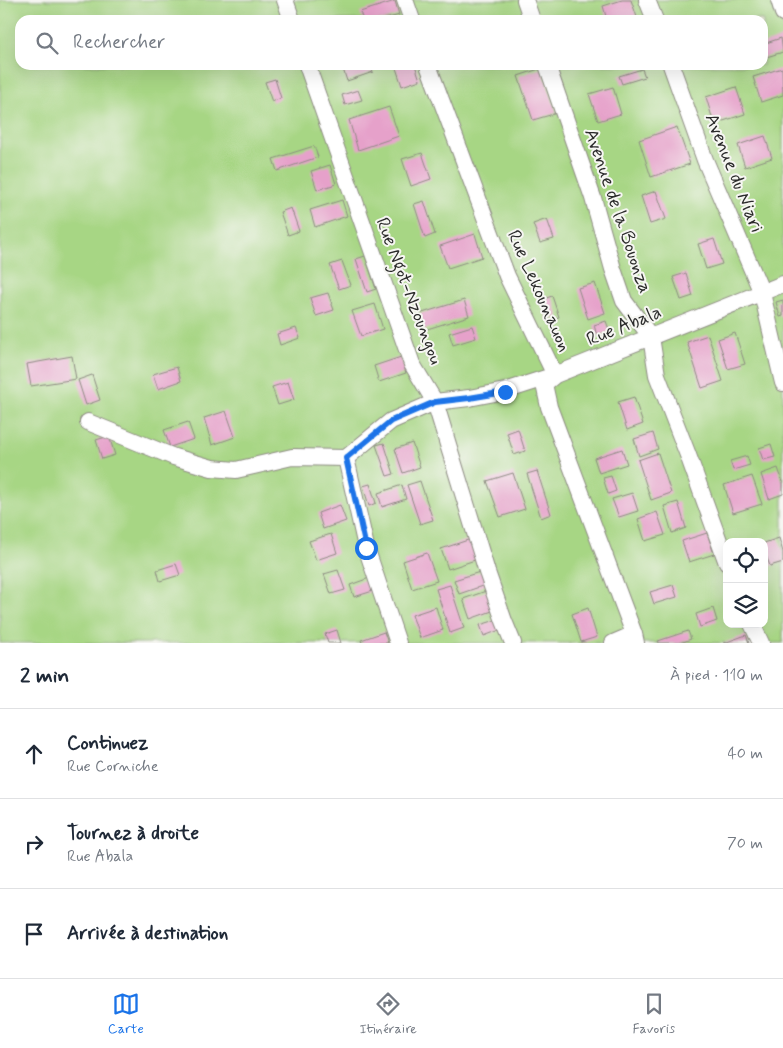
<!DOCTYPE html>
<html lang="fr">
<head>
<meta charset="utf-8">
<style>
  body { margin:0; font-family:Mynerve,sans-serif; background:#f6f6f7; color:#1f2937 }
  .controls { position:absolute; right:15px; bottom:15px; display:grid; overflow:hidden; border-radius:10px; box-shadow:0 5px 20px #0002 }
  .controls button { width:45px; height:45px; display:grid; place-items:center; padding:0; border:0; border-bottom:1px solid #e0e1e3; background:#fff; color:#1f2937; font:25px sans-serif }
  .stop { position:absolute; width:15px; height:15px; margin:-11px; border:4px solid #1a73e8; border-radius:50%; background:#fff }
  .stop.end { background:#1a73e8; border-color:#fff; box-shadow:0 1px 5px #0008 }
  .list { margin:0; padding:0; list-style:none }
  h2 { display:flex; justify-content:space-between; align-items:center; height:65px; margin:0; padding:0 20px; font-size:21px }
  h2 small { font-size:16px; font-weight:400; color:#747a83 }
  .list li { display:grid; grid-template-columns:32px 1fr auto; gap:15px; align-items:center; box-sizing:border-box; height:90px; padding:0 20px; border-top:1px solid #e0e1e3 }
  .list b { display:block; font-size:19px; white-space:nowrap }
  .list p { margin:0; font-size:16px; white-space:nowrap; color:#747a83 }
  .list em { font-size:16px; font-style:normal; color:#747a83 }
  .icon { flex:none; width:28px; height:28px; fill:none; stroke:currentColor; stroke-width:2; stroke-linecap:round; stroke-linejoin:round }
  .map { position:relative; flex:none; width:783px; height:643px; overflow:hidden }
  .search { position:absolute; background:#fff; box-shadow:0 5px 20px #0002; left:15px; right:15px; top:15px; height:55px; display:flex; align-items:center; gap:12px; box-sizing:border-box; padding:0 18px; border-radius:15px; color:#747a83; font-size:19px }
  .sheet { height:335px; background:#fff }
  nav { display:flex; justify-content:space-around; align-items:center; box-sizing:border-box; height:70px; border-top:1px solid #e0e1e3; background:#fff; font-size:14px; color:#747a83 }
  nav a { display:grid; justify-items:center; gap:2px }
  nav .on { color:#1a73e8 }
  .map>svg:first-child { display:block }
  .green { fill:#a7d684; stroke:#698058; fill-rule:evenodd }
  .building { fill:#e6a1ca }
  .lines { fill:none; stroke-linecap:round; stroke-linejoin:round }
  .minor-casing { stroke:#8d8b82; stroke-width:18 }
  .minor { stroke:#fff; stroke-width:16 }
  .route { stroke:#1a73e8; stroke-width:6 }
  .labels { text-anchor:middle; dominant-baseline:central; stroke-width:4; stroke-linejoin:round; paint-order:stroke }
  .street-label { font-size:19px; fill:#2b2b2b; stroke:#f6f6f2 }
</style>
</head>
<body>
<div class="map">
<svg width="783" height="643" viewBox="0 0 783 643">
  <rect width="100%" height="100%" fill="#f6f6f2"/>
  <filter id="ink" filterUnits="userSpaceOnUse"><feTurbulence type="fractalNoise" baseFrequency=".02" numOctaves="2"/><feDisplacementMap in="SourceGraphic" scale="10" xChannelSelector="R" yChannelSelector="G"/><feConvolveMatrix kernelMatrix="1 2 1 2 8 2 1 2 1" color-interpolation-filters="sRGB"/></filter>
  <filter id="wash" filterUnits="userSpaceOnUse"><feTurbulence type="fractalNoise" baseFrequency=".0096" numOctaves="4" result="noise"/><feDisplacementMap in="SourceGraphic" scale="20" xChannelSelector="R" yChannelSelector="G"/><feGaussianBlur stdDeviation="1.12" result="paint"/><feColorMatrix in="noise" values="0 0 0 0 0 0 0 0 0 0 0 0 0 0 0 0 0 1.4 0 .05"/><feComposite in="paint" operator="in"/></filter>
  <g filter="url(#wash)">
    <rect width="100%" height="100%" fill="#efebd8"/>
    <path class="green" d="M0,0H783V643H0ZM20,20H763V65H20ZM727,542H764V624H727Z"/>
    <g id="blocks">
      <path class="building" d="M622,0H631L638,20H607L603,6Z
        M395,1L399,15L383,20H363L360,12Z
        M781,38L783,52L763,58V44Z
        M344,65H371L373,72L347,81L342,66Z
        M395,65H415L420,80L402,86Z
        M542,68L557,113L533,120L518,76Z
        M782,68L783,95L761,102L753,77Z
        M642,69L645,77L622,84L619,76Z
        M275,79L281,98L272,102L265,82Z
        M613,87L621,114L598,121L589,94Z
        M736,87L745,114L714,124L706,97Z
        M358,90L362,100L345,105L342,95Z
        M389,107L399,136L358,150L349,120Z
        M677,127L690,164L651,177L639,140Z
        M765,136L772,158L745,167L738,145Z
        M314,146L318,157L277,171L273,159Z
        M422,153L431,179L411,186L402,159Z
        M330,165L336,184L317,190L311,171Z
        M656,191L666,219L650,224L641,196Z
        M342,200L347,216L315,227L310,210Z
        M424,201L435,234L425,238L414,204Z
        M291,208L299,231L288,235L280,212Z
        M547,219L554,239L540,243L533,224Z
        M475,234L482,257L448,268L440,246Z
        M714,239L722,264L706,269L698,244Z
        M365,256L376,289L367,292L356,259Z
        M342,261L351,285L339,289L330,265Z
        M686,273L693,296L681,300L673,277Z
        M595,283L605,313L588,319L578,288Z
        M328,293L334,310L316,316L310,298Z
        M552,296L559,317L548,320L541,300Z
        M464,300L469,316L424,330L419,314Z
        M783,300V316L780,317L776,302Z
        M375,304L383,329L361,336L352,311Z
        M606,321L610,332L597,336L594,325Z
        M472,326L476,338L453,345L449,333Z
        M296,328L300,338L280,345L277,334Z
        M735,333L745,364L728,369L718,339Z
        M708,335L723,381L702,388L687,342Z
        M72,356L76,379L31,386L27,364Z
        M401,357L406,373L379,382L374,366Z
        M177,367L181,381L158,389L153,374Z
        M92,375L100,400L86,405L78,380Z
        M288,382L294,400L278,405L272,387Z
        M634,397L643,424L627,430L618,402Z
        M226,411L235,437L212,445L204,418Z
        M188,422L194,439L170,447L164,430Z
        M518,429L525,451L514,455L507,433Z
        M653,433L658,449L639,456L634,439Z
        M109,436L115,455L102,459L96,440Z
        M384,443L394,474L387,476L376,445Z
        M412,443L420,467L403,473L395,449Z
        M771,444L775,457L763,460L759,448Z
        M622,449L627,464L599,473L594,458Z
        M658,453L671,493L651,500L638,460Z
        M747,456L750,465L733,470L730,461Z
        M778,468L783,482V494L769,499L761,474Z
        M537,471L551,514L541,518L527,474Z
        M513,473L525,509L500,517L487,481Z
        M611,476L616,491L608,494L603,478Z
        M752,476L762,504L733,513L724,485Z
        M420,481L433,520L420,524L407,485Z
        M370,484L376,503L369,506L363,486Z
        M402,485L406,499L382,507L378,493Z
        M632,493L638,511L619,517L612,499Z
        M678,502L686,528L672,533L664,506Z
        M340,505L346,521L323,529L318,513Z
        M657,512L665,535L645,541L638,519Z
        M707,533L714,554L689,562L682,541Z
        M331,534L337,553L316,560L309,541Z
        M779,538L783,552V562L770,566L764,550V543Z
        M471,539L478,559L448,569L441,549Z
        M427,553L437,581L412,589L403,561Z
        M176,564L180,575L160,581L157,570Z
        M338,570L345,590L331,594L324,574Z
        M483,571L488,584L459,594L454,580Z
        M372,577L376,590L354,597L350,585Z
        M450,585L464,628L450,633L436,589Z
        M673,585L677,597L654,604L650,592Z
        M489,590L495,610L470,619L463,599Z
        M436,607L443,630L420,638L412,615Z
        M588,608L597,637L581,642L572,614Z
        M713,608L717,621L700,627L696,614Z
        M496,620L500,630L484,636L480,625Z
        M337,630L341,643H328L325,634Z
        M688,631L691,639L680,643H659L658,641Z
        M384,632L388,643H362L361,640Z
        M746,635L749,643H724Z"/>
    </g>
  </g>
  <g filter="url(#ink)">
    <use href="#blocks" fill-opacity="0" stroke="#8d8b82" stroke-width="1"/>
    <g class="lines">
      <g class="minor-casing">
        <path id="minor" d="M285,0L292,20
          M405,0L412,20
          M525,0L532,20
          M647,0L655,20
          M779,0L783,13
          M307,65L412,364L435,402L487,572L504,621L513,643
          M428,65L507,276L555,375L544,384L549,407L634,634L636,643
          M547,65L593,198L613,269L624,301L651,337L657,375L688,455L727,563
          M671,65L705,160L762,293L783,383
          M88,422L174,457L212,468L236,470L292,457L346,458
          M346,458L391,421L435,402L469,398L505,391L555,375L783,284
          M346,458L366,547L398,643
          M752,624L761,643
          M613,643L634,634"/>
      </g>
      <use href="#minor" class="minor"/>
    </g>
  </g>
  <g class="lines" filter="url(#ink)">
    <path class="route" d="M366,548L346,458L391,421L435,402L469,398L505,392"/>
  </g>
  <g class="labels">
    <g class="street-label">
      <text transform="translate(734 173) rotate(68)">Avenue du Niari</text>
      <text transform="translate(618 211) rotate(71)">Avenue de la Bouonza</text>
      <text transform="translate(409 291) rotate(69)">Rue Ngot-Nzoungou</text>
      <text transform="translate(539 291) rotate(66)">Rue Lekounauon</text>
      <text transform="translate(624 326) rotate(-22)">Rue Abala</text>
    </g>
  </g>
</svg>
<div class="controls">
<button><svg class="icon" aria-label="locate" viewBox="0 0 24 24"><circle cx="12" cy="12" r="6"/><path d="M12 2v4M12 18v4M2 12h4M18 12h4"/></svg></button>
<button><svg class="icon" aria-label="layers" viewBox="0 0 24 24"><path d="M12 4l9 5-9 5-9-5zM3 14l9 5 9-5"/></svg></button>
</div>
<div class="stop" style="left:366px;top:548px"></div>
<div class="stop end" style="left:505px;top:392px"></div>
<div class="search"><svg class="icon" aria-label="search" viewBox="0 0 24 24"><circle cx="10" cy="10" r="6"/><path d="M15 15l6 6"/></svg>Rechercher</div>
</div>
<section class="sheet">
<h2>2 min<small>À pied · 110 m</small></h2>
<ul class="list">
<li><svg class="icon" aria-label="ahead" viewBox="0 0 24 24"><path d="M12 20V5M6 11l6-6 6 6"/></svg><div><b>Continuez</b><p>Rue Corniche</p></div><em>40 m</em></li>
<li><svg class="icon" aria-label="right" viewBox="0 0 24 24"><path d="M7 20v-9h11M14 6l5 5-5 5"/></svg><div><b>Tournez à droite</b><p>Rue Abala</p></div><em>70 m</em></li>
<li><svg class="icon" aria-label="arrive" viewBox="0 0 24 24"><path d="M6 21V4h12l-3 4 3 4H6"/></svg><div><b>Arrivée à destination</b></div></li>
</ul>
</section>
<nav>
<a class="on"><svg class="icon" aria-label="map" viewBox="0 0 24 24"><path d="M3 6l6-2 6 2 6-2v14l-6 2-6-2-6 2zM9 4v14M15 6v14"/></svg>Carte</a>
<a><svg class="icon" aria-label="directions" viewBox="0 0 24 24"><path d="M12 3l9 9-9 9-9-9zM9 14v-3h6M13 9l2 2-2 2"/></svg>Itinéraire</a>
<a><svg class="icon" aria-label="saved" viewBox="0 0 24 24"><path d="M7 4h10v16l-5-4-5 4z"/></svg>Favoris</a>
</nav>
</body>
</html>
